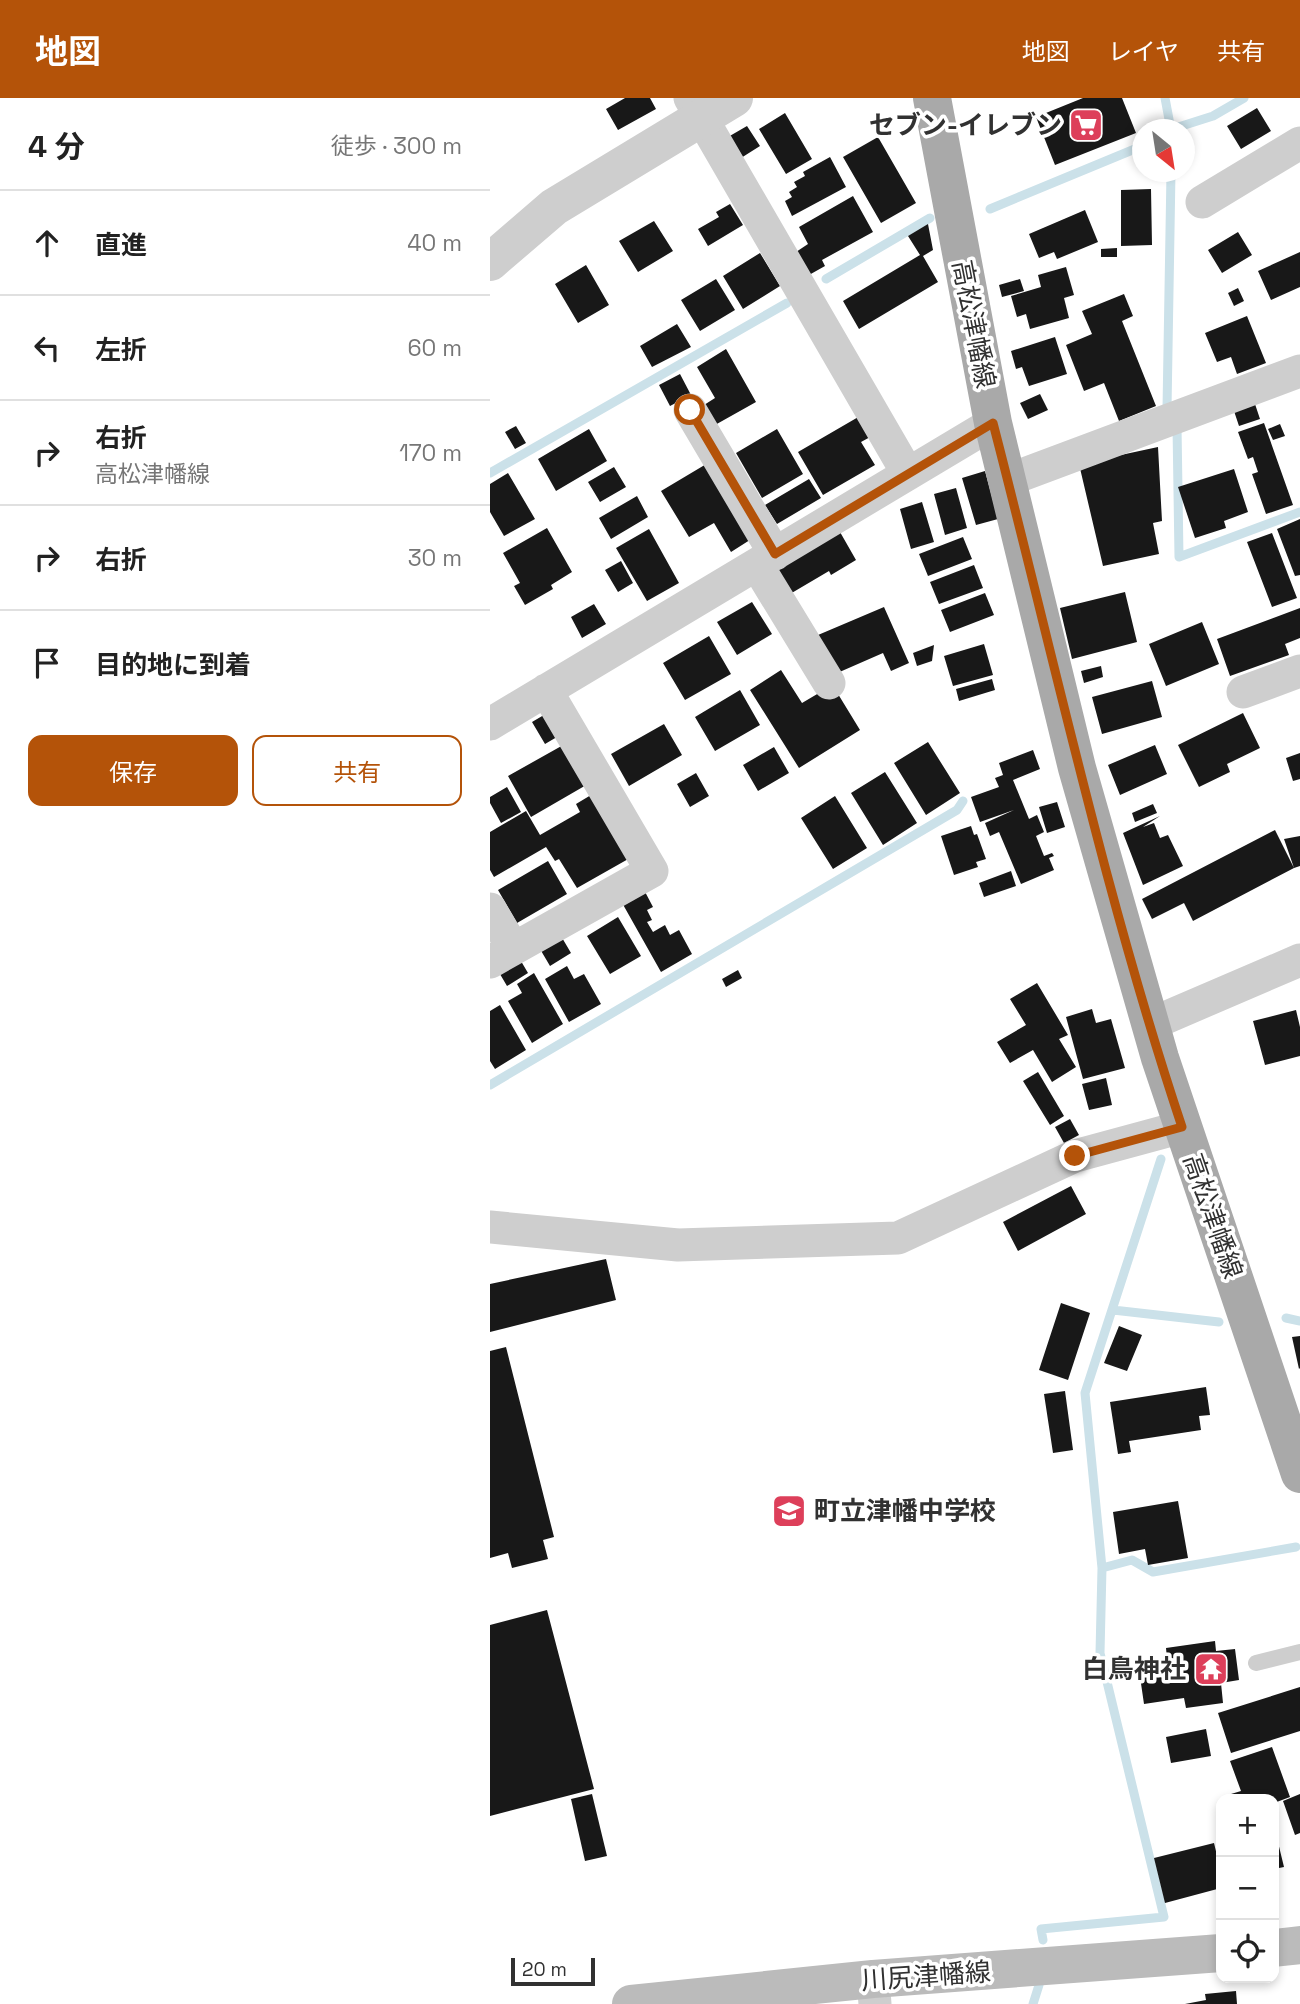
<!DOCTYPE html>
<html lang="ja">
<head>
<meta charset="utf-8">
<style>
  body { margin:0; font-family:"Space Grotesk","Noto Sans JP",sans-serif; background:#f6f6f6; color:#222 }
  .controls { position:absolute; right:21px; bottom:21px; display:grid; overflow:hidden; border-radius:14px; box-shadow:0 4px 10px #0003 }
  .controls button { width:63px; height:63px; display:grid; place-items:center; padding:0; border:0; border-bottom:2px solid #e0e0e0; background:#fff; color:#222; font:35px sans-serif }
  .compass { position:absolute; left:642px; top:21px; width:63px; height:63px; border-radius:50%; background:#fff; box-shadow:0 4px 10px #0003; rotate:150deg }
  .scale { position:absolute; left:21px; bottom:18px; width:84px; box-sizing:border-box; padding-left:7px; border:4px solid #313131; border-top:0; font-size:19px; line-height:24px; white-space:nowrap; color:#313131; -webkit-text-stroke:5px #fff; paint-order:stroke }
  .stop { position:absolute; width:21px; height:21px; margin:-16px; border:5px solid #b45309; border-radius:50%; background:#fff }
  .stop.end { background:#b45309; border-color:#fff; box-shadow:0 2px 7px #0008 }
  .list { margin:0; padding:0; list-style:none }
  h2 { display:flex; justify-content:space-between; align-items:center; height:91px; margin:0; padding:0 28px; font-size:30px }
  h2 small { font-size:23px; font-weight:400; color:#767676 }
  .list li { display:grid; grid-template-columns:46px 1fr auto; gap:21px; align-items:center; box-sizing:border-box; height:105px; padding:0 28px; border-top:2px solid #e0e0e0 }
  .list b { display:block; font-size:26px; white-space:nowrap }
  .list p { margin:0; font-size:23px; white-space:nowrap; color:#767676 }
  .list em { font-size:23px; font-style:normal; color:#767676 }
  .actions { display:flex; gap:14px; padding:21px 28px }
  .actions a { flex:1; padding:16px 0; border:2px solid #b45309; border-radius:14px; text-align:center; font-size:24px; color:#b45309 }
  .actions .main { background:#b45309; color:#fff }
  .icon { flex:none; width:38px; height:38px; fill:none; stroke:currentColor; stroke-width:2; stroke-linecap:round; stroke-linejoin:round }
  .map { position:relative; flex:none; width:810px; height:1906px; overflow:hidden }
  header { display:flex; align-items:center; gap:42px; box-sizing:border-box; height:98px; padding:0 35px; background:#b45309; color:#fff }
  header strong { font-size:33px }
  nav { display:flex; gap:38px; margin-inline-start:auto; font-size:24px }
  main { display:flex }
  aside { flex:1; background:#fff }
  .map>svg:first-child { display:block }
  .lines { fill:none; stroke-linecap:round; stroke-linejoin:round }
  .stream { stroke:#cbe1e9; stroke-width:9 }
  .building { fill:#181818 }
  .service { stroke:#cecece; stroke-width:16 }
  .minor { stroke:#cecece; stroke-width:33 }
  .tertiary { stroke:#cecece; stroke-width:38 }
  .secondary { stroke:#bbb; stroke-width:38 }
  .primary { stroke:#a9a9a9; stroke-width:38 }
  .route { stroke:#b45309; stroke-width:9 }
  .labels { text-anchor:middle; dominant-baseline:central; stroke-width:7; stroke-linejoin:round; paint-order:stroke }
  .poi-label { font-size:26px; font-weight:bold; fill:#313131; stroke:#fff; text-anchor:end }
  .street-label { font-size:26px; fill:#313131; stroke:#fff }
</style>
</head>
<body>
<header>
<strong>地図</strong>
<nav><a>地図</a><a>レイヤ</a><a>共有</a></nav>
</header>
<main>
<aside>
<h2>4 分<small>徒歩 · 300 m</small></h2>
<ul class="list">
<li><svg class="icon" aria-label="ahead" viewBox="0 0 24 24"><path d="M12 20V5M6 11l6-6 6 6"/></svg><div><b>直進</b></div><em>40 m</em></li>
<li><svg class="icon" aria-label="left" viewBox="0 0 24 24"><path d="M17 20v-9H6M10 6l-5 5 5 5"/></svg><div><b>左折</b></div><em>60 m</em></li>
<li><svg class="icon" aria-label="right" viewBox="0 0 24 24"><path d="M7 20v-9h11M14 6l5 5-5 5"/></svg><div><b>右折</b><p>高松津幡線</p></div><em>170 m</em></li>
<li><svg class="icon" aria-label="right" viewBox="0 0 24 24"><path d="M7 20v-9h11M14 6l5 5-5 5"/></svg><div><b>右折</b></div><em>30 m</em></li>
<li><svg class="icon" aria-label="arrive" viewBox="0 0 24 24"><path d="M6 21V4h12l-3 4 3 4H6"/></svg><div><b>目的地に到着</b></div></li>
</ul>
<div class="actions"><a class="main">保存</a><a>共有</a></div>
</aside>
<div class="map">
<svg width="810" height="1906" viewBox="0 0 810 1906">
  <rect width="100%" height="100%" fill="#fff"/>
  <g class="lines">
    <path class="stream" d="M675,0L681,32
      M679,32L723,18L754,0
      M500,111L652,48
      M336,181L440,120
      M677,311L681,74
      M687,328L689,459L810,414
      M0,375L297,205
      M0,987L467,712L473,703
      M623,1212L729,1224
      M796,1220L810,1223
      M612,1470L595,1295L671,1061
      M553,1842L551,1831L674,1819L610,1555L612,1470L642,1462L663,1474L806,1449
      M543,1906L549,1887"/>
  </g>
  <path class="building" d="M135,0H160L166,11L128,32L116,11Z
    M593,0H632L646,35L565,67L546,19Z
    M767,10L781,33L751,51L737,28Z
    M295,15L322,61L296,76L269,31Z
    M257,28L270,48L251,60L238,39Z
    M388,39L426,105L391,125L353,59Z
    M340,59L356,89L302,118L295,103L302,99L299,94L307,89L304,84L315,78L313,74Z
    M661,91L662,147L631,148V92Z
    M363,98L383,134L332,162L335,168L319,177L306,154L318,146L309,129Z
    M240,106L253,127L218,148L208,131L229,119L226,114Z
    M595,112L608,144L567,161L564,154L549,160L539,136Z
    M164,123L183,153L148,174L129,143Z
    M438,126L443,152L433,158L448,184L369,231L353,203L430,157L418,138Z
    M748,134L762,157L732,175L718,152Z
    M627,150V159H611V151Z
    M810,154V189L781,202L768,173Z
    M270,155L290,188L253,211L233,178Z
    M96,167L119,207L88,225L65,186Z
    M576,169L584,197L574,200L579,220L540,231L536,216L527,219L521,198L551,189L548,177Z
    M226,181L245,212L210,233L191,202Z
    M530,181L534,193L512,199L509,187Z
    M748,190L754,203L744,208L738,195Z
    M634,196L643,218L632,223L666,308L629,323L614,285L594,293L576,247L602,236L592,213Z
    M757,218L776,265L747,276L741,259L727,264L715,235Z
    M187,226L201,249L162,269L150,248Z
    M565,239L577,276L539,288L532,269L526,271L521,253Z
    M236,251L266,304L225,327L214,307L225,300L207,269Z
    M190,276L201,297L180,308L169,287Z
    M550,296L558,312L538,321L530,305Z
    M763,300L770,321L749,328L742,307Z
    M370,318L382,338L371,344L385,367L333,397L308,354Z
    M774,325L803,407L776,416L762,376L768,374L763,359L758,361L748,334Z
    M790,326L795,338L783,342L778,331Z
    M26,328L36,345L25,351L15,334Z
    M99,331L117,363L66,393L48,361Z
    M287,331L313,376L272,400L246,355Z
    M668,349L672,423L663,425L669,456L613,468L589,366Z
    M218,365L263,440L241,454L224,425L199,439L171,393Z
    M124,369L136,389L110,404L98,384Z
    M744,371L758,414L734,423L736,430L705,440L688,389Z
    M495,373L508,421L486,427L472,380Z
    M18,375L45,421L14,438L0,414V386Z
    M319,381L331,400L287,426L275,407Z
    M466,390L477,430L455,437L444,396Z
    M147,398L158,419L121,441L109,420Z
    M432,404L444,444L421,451L410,411Z
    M810,421V477L805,478L787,431Z
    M57,430L82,474L61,487L63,491L35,507L24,488L30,485L13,455Z
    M159,431L189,485L157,503L126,450Z
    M350,434L366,462L341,477L339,473L300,496L285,472Z
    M782,435L807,500L782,509L757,444Z
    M473,439L482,461L438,478L429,456Z
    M131,463L143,485L128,494L115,472Z
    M484,467L493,490L449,506L440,484Z
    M635,494L647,544L582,561L570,510Z
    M495,495L504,517L460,534L451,512Z
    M262,504L282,536L247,557L227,524Z
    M104,506L116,526L92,540L81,519Z
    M394,509L419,565L401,573L393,555L345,576L328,537Z
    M810,510V540L795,546L799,557L740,578L727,541Z
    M712,524L729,566L676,588L659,546Z
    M219,538L241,576L195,602L173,565Z
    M494,546L503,577L463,588L454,558Z
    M444,547L442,563L427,568L423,555Z
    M611,568L613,579L594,585L591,573Z
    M291,572L312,605L334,592L348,596L370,632L309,670L260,592Z
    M502,581L505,592L469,603L466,591Z
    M662,583L672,619L612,636L602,599Z
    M250,592L270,627L225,653L205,619Z
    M59,614L72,636L55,646L42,624Z
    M753,615L770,650L737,666L740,674L709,689L688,647Z
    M174,626L192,657L139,688L121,656Z
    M438,644L470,695L436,717L404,665Z
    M75,646L98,686L41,719L18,678Z
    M665,647L677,676L630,697L618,667Z
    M284,649L299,675L268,693L253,667Z
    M543,652L550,671L523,682L539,721L547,717L554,734L546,738L554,758L562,755L564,758L559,760L564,772L531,786L509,734L500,738L495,725L524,712L490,724L481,699L509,689L505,680L513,677L509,665Z
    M810,655V681L803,683L796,660Z
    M395,674L427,725L393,747L361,695Z
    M206,675L219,698L200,709L187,686Z
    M17,689L31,714L11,725L0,705V699Z
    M106,694L140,760L87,790L69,761L65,763L56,749L4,779L0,772V734L36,713L50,737L90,714L86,706Z
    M345,698L377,750L343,771L311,720Z
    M567,704L575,729L557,735L549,709Z
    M663,706L667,715L645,724L642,715Z
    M670,718L653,729L664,725L670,740L678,737L693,768L653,787L633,735Z
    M481,728L484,737L487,736L496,761L486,764L488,769L464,777L451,738Z
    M785,732L804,770L703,823L694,805L662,821L652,801Z
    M810,738V768L804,770L794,741Z
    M58,763L77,796L27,825L8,792Z
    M521,773L526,788L494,799L489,785Z
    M153,790L163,809L157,812L162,822L157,824L163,834L175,827L180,837L189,832L202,856L171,874L131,803Z
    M128,819L151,858L120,876L97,838Z
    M71,838L81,855L60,868L50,851Z
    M28,858L38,875L17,888L7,871Z
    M77,868L84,881L94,876L111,906L79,924L55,881Z
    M248,872L252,880L236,889L232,881Z
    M44,875L73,926L42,945L18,903L32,895L27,886Z
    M547,885L578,937L569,941L586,969L562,984L543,952L520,965L507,944L536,927L520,901Z
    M10,907L36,952L5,971L0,963V913Z
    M602,911L606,925L621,921L635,970L593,981L576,919Z
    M806,912L810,929V958L775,967L763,923Z
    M548,974L574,1018L560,1027L533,983Z
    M616,980L622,1007L599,1012L592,986Z
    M580,1021L589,1037L574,1045L565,1029Z
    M581,1088L596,1116L528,1153L513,1124Z
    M116,1161L126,1202L0,1234V1186Z
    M571,1205L600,1215L578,1282L549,1272Z
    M629,1228L652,1237L637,1273L614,1265Z
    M810,1238V1270L809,1271L802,1239Z
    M16,1249L64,1439L53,1442L58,1461L22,1470L18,1455L0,1460V1253Z
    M716,1289L720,1317L709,1318L711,1332L639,1343L641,1354L628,1356L620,1304Z
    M575,1293L583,1352L563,1355L554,1296Z
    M688,1403L698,1460L658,1467L655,1451L629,1456L623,1414Z
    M57,1512L104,1691L0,1718V1527Z
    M725,1543L726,1553L745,1551L749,1582L731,1585L733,1605L696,1610L694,1600L654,1606L648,1565L677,1561L676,1550Z
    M810,1589V1633L741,1655L728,1615Z
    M716,1631L721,1658L681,1665L676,1639Z
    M782,1649L800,1699L784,1705V1701H743L741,1696L751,1693L740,1663Z
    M102,1696L117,1758L95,1763L81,1701Z
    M810,1696V1735L805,1737L793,1703Z
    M784,1728L794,1769L784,1771Z
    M724,1745L731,1774V1790L675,1805L664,1760Z
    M746,1893L747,1906H695L716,1902L715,1896Z"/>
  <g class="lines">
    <path class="service" d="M766,1565L810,1554"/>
    <path class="minor" d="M200,0L418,376
      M712,104L810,45
      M200,312L285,456
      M518,382L810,273
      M267,467L339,585
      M753,594L810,573
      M0,626L503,325
      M0,811L23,850
      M0,864L162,773L56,592
      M661,926L810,862
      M0,1129L188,1147L408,1140L585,1058L692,1029
      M383,1881L385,1906"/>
    <path class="tertiary" d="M0,164L64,109L244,0"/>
    <path class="secondary" d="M784,1850L810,1847
      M141,1906L383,1881L731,1855"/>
    <path class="primary" d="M442,0L503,325L587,670L670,960L810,1376"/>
  </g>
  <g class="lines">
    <path class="route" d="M200,312L285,456L503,325C564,560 615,798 692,1029L585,1058"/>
  </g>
  <defs>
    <g id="supermarket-square" transform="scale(1.75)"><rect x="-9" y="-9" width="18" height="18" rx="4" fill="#dd3f5a" stroke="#fff"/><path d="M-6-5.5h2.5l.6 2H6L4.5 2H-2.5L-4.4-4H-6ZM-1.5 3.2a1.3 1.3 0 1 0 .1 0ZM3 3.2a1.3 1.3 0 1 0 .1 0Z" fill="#fff"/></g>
    <g id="school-square" transform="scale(1.75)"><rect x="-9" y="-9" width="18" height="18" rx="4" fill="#dd3f5a" stroke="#fff"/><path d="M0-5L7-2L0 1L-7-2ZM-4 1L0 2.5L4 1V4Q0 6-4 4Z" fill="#fff"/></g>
    <g id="temple-square" transform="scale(1.75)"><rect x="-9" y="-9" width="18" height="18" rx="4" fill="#dd3f5a" stroke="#fff"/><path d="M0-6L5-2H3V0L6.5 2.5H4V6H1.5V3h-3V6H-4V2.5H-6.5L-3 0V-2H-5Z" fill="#fff"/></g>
  </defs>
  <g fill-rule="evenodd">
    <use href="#supermarket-square" x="596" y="27"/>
    <use href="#school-square" x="299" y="1413"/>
    <use href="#temple-square" x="721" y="1571"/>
  </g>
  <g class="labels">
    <g class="poi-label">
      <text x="572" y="27">セブン-イレブン</text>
      <text x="324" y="1413" text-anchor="start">町立津幡中学校</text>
      <text x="696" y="1571">白鳥神社</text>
    </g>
    <g class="street-label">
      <text transform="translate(484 226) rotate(79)">高松津幡線</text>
      <text transform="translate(723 1118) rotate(71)">高松津幡線</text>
      <text transform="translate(436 1878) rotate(-4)">川尻津幡線</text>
    </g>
  </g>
</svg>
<div class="controls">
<button>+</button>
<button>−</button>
<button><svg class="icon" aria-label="locate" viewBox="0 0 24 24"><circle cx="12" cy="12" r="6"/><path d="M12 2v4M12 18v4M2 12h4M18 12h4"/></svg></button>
</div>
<svg class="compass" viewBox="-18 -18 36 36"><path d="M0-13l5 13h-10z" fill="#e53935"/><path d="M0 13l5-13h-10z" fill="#767676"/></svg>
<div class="scale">20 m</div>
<div class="stop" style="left:200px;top:312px"></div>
<div class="stop end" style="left:585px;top:1058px"></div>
</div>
</main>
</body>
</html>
